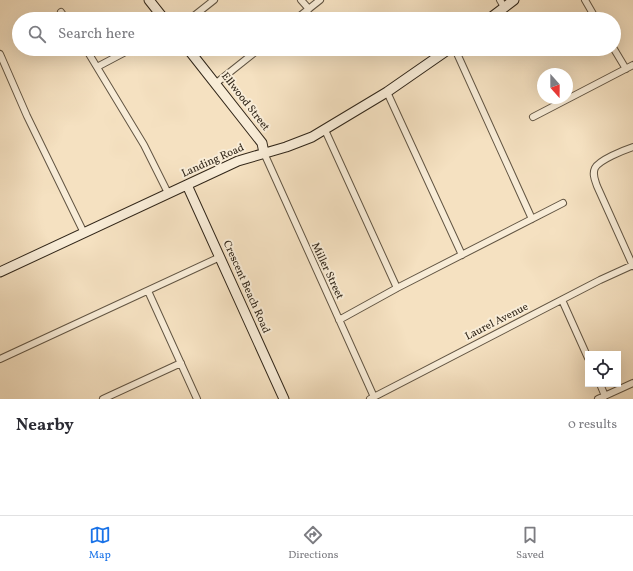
<!DOCTYPE html>
<html lang="en">
<head>
<meta charset="utf-8">
<style>
  body { margin:0; font-family:Vollkorn,serif; background:#f7f7f7; color:#2b2b33 }
  .controls { position:absolute; right:12px; bottom:12px; display:grid; overflow:hidden; border-radius:0px; box-shadow:0 4px 16px #0002 }
  .controls button { width:36px; height:36px; display:grid; place-items:center; padding:0; border:0; border-bottom:1px solid #e1e1e2; background:#fff; color:#2b2b33; font:20px sans-serif }
  .compass { position:absolute; left:537px; top:68px; width:36px; height:36px; border-radius:50%; background:#fff; box-shadow:0 4px 16px #0002; rotate:159deg }
  .list { margin:0; padding:0; list-style:none }
  h2 { display:flex; justify-content:space-between; align-items:center; height:52px; margin:0; padding:0 16px; font-size:17px }
  h2 small { font-size:13px; font-weight:400; color:#7c7c81 }
  .icon { flex:none; width:22px; height:22px; fill:none; stroke:currentColor; stroke-width:2; stroke-linecap:round; stroke-linejoin:round }
  .map { position:relative; flex:none; width:633px; height:399px; overflow:hidden }
  .search { position:absolute; background:#fff; box-shadow:0 4px 16px #0002; left:12px; right:12px; top:12px; height:44px; display:flex; align-items:center; gap:10px; box-sizing:border-box; padding:0 14px; border-radius:22px; color:#7c7c81; font-size:15px }
  .sheet { height:116px; background:#fff }
  nav { display:flex; justify-content:space-around; align-items:center; box-sizing:border-box; height:56px; border-top:1px solid #e1e1e2; background:#fff; font-size:11px; color:#7c7c81 }
  nav a { display:grid; justify-items:center; gap:2px }
  nav .on { color:#1a73e8 }
  .map>svg:first-child { display:block }
  .lines { fill:none; stroke-linecap:round; stroke-linejoin:round }
  .street-casing { stroke:#625543; stroke-width:8 }
  .secondary-casing { stroke:#312619; stroke-width:11 }
  .street { stroke:#f8ecd7; stroke-width:6 }
  .secondary { stroke:#f8ecd7; stroke-width:9 }
  .labels { text-anchor:middle; dominant-baseline:central; stroke-width:4; stroke-linejoin:round; paint-order:stroke }
  .street-label { font-size:11px; fill:#312619; stroke:#f8ecd7 }
</style>
</head>
<body>
<div class="map">
<svg width="633" height="399" viewBox="0 0 633 399">
  <rect width="100%" height="100%" fill="#f5e1c1"/>
  <filter id="stains"><feTurbulence type="fractalNoise" baseFrequency=".005" numOctaves="4"/><feColorMatrix values="0 0 0 0 .2 0 0 0 0 .09 0 0 0 0 .02 0 0 0 .5 -.17"/></filter>
  <radialGradient id="worn" r=".72"><stop offset=".6" stop-color="#630" stop-opacity="0"/><stop offset="1" stop-color="#630" stop-opacity=".3"/></radialGradient>
  <g class="lines">
    <g class="street-casing">
      <path id="street" d="M301,0L309,9
        M500,0L504,7
        M585,0L596,19
        M61,12L66,19
        M190,19L214,0
        M296,19L320,0
        M86,49L144,145L168,193
        M455,49L532,219
        M614,49L626,69
        M0,54L27,116L84,233
        M97,67L131,49
        M215,84L259,49
        M387,92L462,255
        M533,117L633,65
        M325,130L397,288
        M633,147C624,150 599,160 595,168C592,174 595,180 597,186L633,266
        M264,153L374,397
        M148,291L197,399
        M562,300L588,358
        M339,320L397,288L563,203
        M0,359L220,257
        M600,384L605,396
        M103,399L181,363
        M370,399L600,280L633,265
        M598,399L633,383"/>
    </g>
    <g class="secondary-casing">
      <path id="secondary" d="M149,0L164,19
        M489,19L514,0
        M188,49L262,143L264,153
        M187,185L284,399
        M0,272L238,161L286,147L312,137L387,92L449,49"/>
    </g>
    <use href="#street" class="street"/>
    <use href="#secondary" class="secondary"/>
  </g>
  <g class="labels">
    <g class="street-label">
      <text transform="translate(245 102) rotate(52)">Ellwood Street</text>
      <text transform="translate(213 161) rotate(-24)">Landing Road</text>
      <text transform="translate(327 271) rotate(65)">Miller Street</text>
      <text transform="translate(246 287) rotate(66)">Crescent Beach Road</text>
      <text transform="translate(497 322) rotate(-27)">Laurel Avenue</text>
    </g>
  </g>
  <rect width="100%" height="100%" filter="url(#stains)"/>
  <rect width="100%" height="100%" fill="url(#worn)"/>
</svg>
<div class="controls">
<button><svg class="icon" aria-label="locate" viewBox="0 0 24 24"><circle cx="12" cy="12" r="6"/><path d="M12 2v4M12 18v4M2 12h4M18 12h4"/></svg></button>
</div>
<svg class="compass" viewBox="-18 -18 36 36"><path d="M0-13l5 13h-10z" fill="#e53935"/><path d="M0 13l5-13h-10z" fill="#7c7c81"/></svg>
<div class="search"><svg class="icon" aria-label="search" viewBox="0 0 24 24"><circle cx="10" cy="10" r="6"/><path d="M15 15l6 6"/></svg>Search here</div>
</div>
<section class="sheet">
<h2>Nearby<small>0 results</small></h2>
<ul class="list">
</ul>
</section>
<nav>
<a class="on"><svg class="icon" aria-label="map" viewBox="0 0 24 24"><path d="M3 6l6-2 6 2 6-2v14l-6 2-6-2-6 2zM9 4v14M15 6v14"/></svg>Map</a>
<a><svg class="icon" aria-label="directions" viewBox="0 0 24 24"><path d="M12 3l9 9-9 9-9-9zM9 14v-3h6M13 9l2 2-2 2"/></svg>Directions</a>
<a><svg class="icon" aria-label="saved" viewBox="0 0 24 24"><path d="M7 4h10v16l-5-4-5 4z"/></svg>Saved</a>
</nav>
</body>
</html>
